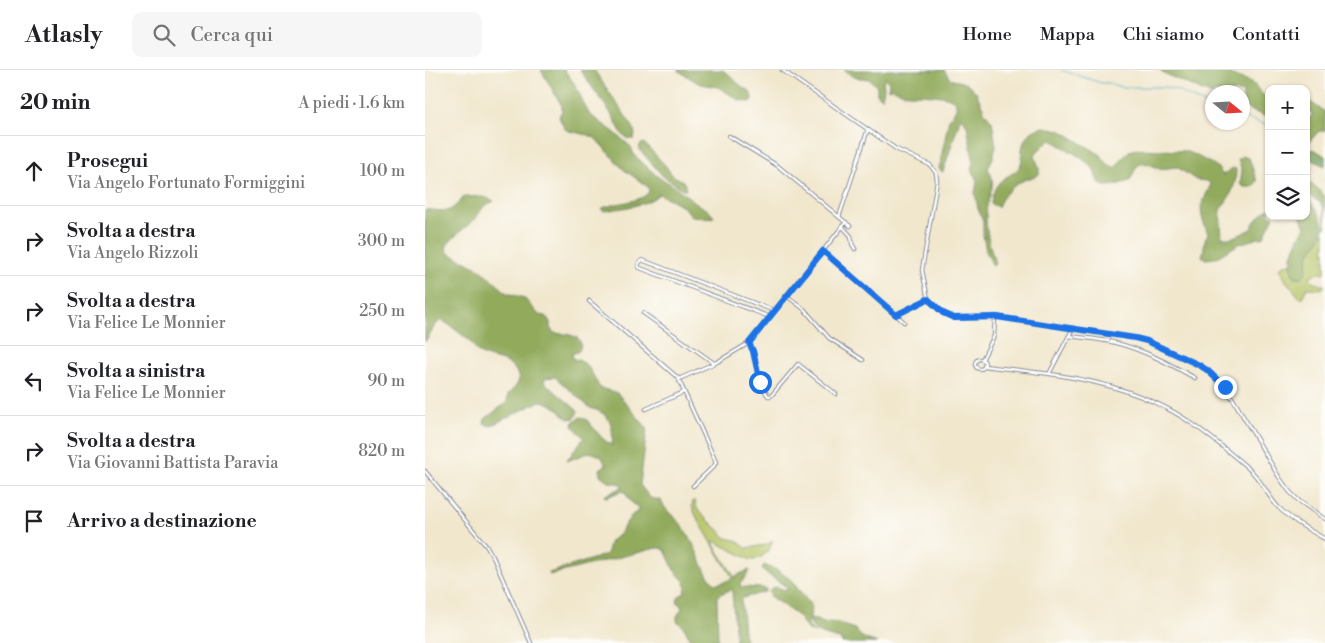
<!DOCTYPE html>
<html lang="it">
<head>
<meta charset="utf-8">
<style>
  body { margin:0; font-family:"Libre Bodoni",serif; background:#f6f6f6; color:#202124 }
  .controls { position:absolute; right:15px; top:15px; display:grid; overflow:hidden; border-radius:10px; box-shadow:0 1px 4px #0004 }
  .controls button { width:45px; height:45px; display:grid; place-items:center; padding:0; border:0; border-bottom:1px solid #e0e0e0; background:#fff; color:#202124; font:25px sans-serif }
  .compass { position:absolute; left:780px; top:15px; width:45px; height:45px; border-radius:50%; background:#fff; box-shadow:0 1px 4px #0004; rotate:108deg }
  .stop { position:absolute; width:15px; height:15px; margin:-11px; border:4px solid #1a73e8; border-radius:50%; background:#fff }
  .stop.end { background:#1a73e8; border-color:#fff; box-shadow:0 1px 5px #0008 }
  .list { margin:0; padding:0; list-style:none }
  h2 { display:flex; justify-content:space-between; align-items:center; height:65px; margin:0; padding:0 20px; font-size:21px }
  h2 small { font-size:16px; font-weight:400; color:#757577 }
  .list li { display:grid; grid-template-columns:32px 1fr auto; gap:15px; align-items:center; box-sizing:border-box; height:70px; padding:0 20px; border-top:1px solid #e0e0e0 }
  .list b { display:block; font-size:19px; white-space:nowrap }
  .list p { margin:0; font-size:16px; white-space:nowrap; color:#757577 }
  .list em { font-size:16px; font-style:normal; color:#757577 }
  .icon { flex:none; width:28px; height:28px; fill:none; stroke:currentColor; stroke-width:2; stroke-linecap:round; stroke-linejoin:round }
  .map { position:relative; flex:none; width:900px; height:573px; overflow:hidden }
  header { display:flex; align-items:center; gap:30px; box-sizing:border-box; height:70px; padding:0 25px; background:#fff; border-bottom:1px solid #e0e0e0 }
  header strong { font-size:24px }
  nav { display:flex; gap:28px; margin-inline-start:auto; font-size:18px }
  .search { width:350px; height:45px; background:#f6f6f6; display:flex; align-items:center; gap:12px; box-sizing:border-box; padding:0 18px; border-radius:10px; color:#757577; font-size:19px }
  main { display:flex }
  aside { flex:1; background:#fff }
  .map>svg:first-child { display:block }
  .green { fill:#b7c567; stroke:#697a62 }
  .forest { fill:#91aa5c; stroke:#566c5d }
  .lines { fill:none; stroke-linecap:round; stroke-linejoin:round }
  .stream { stroke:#47aac6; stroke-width:1 }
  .minor-casing { stroke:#868b96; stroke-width:4.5 }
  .minor { stroke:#fff; stroke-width:2.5 }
  .route { stroke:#1a73e8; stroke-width:6 }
</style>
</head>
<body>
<header>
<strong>Atlasly</strong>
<div class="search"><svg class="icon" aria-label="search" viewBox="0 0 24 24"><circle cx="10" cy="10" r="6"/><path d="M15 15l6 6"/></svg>Cerca qui</div>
<nav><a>Home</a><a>Mappa</a><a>Chi siamo</a><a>Contatti</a></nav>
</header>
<main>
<aside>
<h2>20 min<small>A piedi · 1.6 km</small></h2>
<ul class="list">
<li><svg class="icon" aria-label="ahead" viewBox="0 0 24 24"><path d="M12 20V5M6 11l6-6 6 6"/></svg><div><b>Prosegui</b><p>Via Angelo Fortunato Formiggini</p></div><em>100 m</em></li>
<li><svg class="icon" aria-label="right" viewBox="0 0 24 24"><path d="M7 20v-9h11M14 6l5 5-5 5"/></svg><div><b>Svolta a destra</b><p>Via Angelo Rizzoli</p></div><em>300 m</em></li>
<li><svg class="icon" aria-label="right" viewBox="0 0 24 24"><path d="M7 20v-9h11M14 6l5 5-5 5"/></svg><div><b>Svolta a destra</b><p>Via Felice Le Monnier</p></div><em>250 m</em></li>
<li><svg class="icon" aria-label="left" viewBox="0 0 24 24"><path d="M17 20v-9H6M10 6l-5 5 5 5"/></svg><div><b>Svolta a sinistra</b><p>Via Felice Le Monnier</p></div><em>90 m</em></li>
<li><svg class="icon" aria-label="right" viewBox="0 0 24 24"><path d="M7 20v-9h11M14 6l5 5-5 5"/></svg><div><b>Svolta a destra</b><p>Via Giovanni Battista Paravia</p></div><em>820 m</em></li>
<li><svg class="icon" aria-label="arrive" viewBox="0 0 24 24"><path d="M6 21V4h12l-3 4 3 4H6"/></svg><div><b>Arrivo a destinazione</b></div></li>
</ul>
</aside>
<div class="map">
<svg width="900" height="573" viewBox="0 0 900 573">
  <rect width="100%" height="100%" fill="#fdfcf7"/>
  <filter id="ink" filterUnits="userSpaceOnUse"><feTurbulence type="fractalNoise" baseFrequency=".02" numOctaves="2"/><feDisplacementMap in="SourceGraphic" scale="10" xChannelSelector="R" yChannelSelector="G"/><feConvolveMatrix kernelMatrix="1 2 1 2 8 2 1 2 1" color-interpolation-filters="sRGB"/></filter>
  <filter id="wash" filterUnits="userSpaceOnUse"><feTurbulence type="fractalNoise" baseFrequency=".0096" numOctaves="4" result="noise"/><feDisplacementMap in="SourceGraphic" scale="20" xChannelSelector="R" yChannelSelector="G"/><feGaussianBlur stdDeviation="1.12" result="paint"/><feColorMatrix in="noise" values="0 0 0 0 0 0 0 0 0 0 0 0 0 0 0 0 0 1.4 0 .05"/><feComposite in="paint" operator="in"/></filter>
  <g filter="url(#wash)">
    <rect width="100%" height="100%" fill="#f1e7cd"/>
    <path class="green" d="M898,162L900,163V203H896L887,205L885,208L888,212L900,216L897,219L882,218L877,228L874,227L861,211L854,199L858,195L866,194L867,204L882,199L883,187Z
      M270,430L271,436L275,443L295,461L301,468L311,470L321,478L341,475L348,471C344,481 337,490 326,490L289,471V475L309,506L307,507L271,446L267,436L268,431Z"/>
    <path class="forest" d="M116,0H139L149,13L164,44L189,62L206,77L209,85L232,106L249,116L274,135L283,140L289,147C283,149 274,146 266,146C261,135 244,129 234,124C223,136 195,138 180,141L176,139C188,132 219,133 224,121L223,117L198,99L170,68L163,65L144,61L140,59L134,47L137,40V36Z
      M155,0H169L208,57L210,64L209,69H204L198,65L185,42Z
      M252,0H297C309,6 312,16 325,21L327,28L326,32L314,30L293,17L275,14Z
      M419,0H519L525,9L543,14L551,22L560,43L567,51L571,77L567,90L563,98C564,101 567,105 567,109C569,120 561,132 561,143C561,161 564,177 571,193L568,196L561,181L558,165V151L553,139L550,123L552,111L547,99L548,89L542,55L537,48L535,49L518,102L514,99L524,48C550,22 499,25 485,24C479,24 472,20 466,18L463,19L464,13L460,8L458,10L459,18L457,28L452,25V17L444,9L428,7Z
      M735,0H799L807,5L827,12L837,24L844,29V48L818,37V22H788L787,25L740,4Z
      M881,29L900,42V61H894L884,72L881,73V46L884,48L887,46V43L881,39Z
      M619,57L635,60L676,85C679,91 683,95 690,98L704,81L713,79L759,81L768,84L791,96L798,105L808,98L811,99C811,118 806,125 795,140L797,167C806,171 817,163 827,159L829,152L844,138V146H849L838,168H833L814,174L790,188L780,189L777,186C780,179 778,170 783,164L777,147L776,136L786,114L782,111L771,110L752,97L734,99C730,96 728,96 723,94C709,91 711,102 704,111C697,113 684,118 677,115C669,111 672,101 666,96C654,85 640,78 626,70H624L611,83L610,86L614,98V104C610,108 604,108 599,110C587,116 577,125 573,137L566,134C567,126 570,115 577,110C583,105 591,103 595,96C598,91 596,86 597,80C598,68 606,59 619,57Z
      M219,73L240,95L247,105L258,111L260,115L261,119H258L238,106L214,79L215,75Z
      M882,79L890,80L900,86V96L881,87Z
      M817,86L824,88L832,111L828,117H819L815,114L817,101L813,89Z
      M881,111C887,113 897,121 900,128C900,134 900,150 900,158L899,139L896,133L887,127L881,119Z
      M39,127C49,126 60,126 69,131L59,136L50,149L30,166L22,175L21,179L23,183L55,199L82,223L99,228L114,245L121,246L125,252V258L129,263C139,264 162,264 154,281L147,284L148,289C166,292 166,304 175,318L192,323L222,358L215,415L225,428L236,430C239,440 249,446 256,454C260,460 265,468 268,474C273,483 283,513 292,514C299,514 316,502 325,500L322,505L315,514L316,517L338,518L342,520L340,522L318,528L316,530L320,573H311L307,521L305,520L295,524L292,528L293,573H268V572L257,555L252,551V546L257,538L252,531L254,526L260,523L261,518L260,512L249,500L240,480L236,478H231L125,505L124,503L180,485L183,482V477L185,471C200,464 199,448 213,441V438L205,431L200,422L196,421L182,427L179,426L197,417L196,414L184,412L175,405V399L181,395L176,386L165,382L142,391L150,379L159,368L148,356L149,351L156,347L162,350L177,368L187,376C189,357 186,343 165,338L130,307L120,308L119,312L153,341L150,348L143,349C134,341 127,332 115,331L65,356L59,353L60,349L82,332L83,324C91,316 97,313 91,301C83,287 65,291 53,282C50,280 50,276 47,273C42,268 21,252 16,250L9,257L0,272V140C6,139 11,141 18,141C27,142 33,133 39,127Z
      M881,127C889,136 900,149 898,162C897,168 887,179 884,185C881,192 884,198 880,204C877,208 874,208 870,207C860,192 872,171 880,157L875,146H881Z
      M339,495L354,501L366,510L387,537L383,556L390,563L382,559L373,546L346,527L344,522L347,518L352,517L360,520L363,518L344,505L337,499Z
      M386,548L398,553L405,552L413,553L430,559C433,567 444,570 452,573H417L415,569C404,566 382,563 386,548Z"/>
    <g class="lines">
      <path class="stream" d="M636,0L676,13H683L696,17H739L752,20L772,31L788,37
        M818,47L844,56
        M881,83L900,90"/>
    </g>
  </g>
  <g filter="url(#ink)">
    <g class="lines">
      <g class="minor-casing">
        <path id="minor" d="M357,0L471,79L505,95L511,103L512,111L497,200L503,229L518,243L529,248L572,247L710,268L722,271L771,293L782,300L791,308L808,329L854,407L864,421L874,431L900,449
          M304,66L353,96L425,156
          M414,147L443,59
          M417,156L426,166L427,174L430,179
          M398,181L479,252
          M362,226L379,239L404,268L438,290
          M164,231L253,308L291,392L289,396L268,416
          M218,243L289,293
          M471,245L503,229
          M345,247L215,198L213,196L214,193L217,190L350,241
          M644,266C659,268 676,269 691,273C719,280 745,294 770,308
          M324,273L328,281L335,313L343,326H346L373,294L411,324
          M550 294a5 5 0 1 1 10 0a5 5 0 1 1-10 0Z
          M557,290L569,266L570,247
          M559,296C631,304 708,311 769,355C788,368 805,383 823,398C837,410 841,424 853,437C866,450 884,460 900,469
          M624,304L648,258
          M254,309L292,292L324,273L421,152
          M221,339L259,322
          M0,401L62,477L68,487L106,573"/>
      </g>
      <use href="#minor" class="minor"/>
    </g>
  </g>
  <g class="lines" filter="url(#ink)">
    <path class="route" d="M335,312L328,281L324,273L398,181L471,245L503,229L518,243L529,248L572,247L710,268L722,271L774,295L782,300L800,317"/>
  </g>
</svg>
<div class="controls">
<button>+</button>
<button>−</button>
<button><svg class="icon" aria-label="layers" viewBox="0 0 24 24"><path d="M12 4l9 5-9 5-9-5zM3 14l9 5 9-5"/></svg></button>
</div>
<svg class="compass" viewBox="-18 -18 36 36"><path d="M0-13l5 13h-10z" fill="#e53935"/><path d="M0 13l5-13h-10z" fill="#757577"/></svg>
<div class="stop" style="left:335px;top:312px"></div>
<div class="stop end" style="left:800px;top:317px"></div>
</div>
</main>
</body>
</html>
